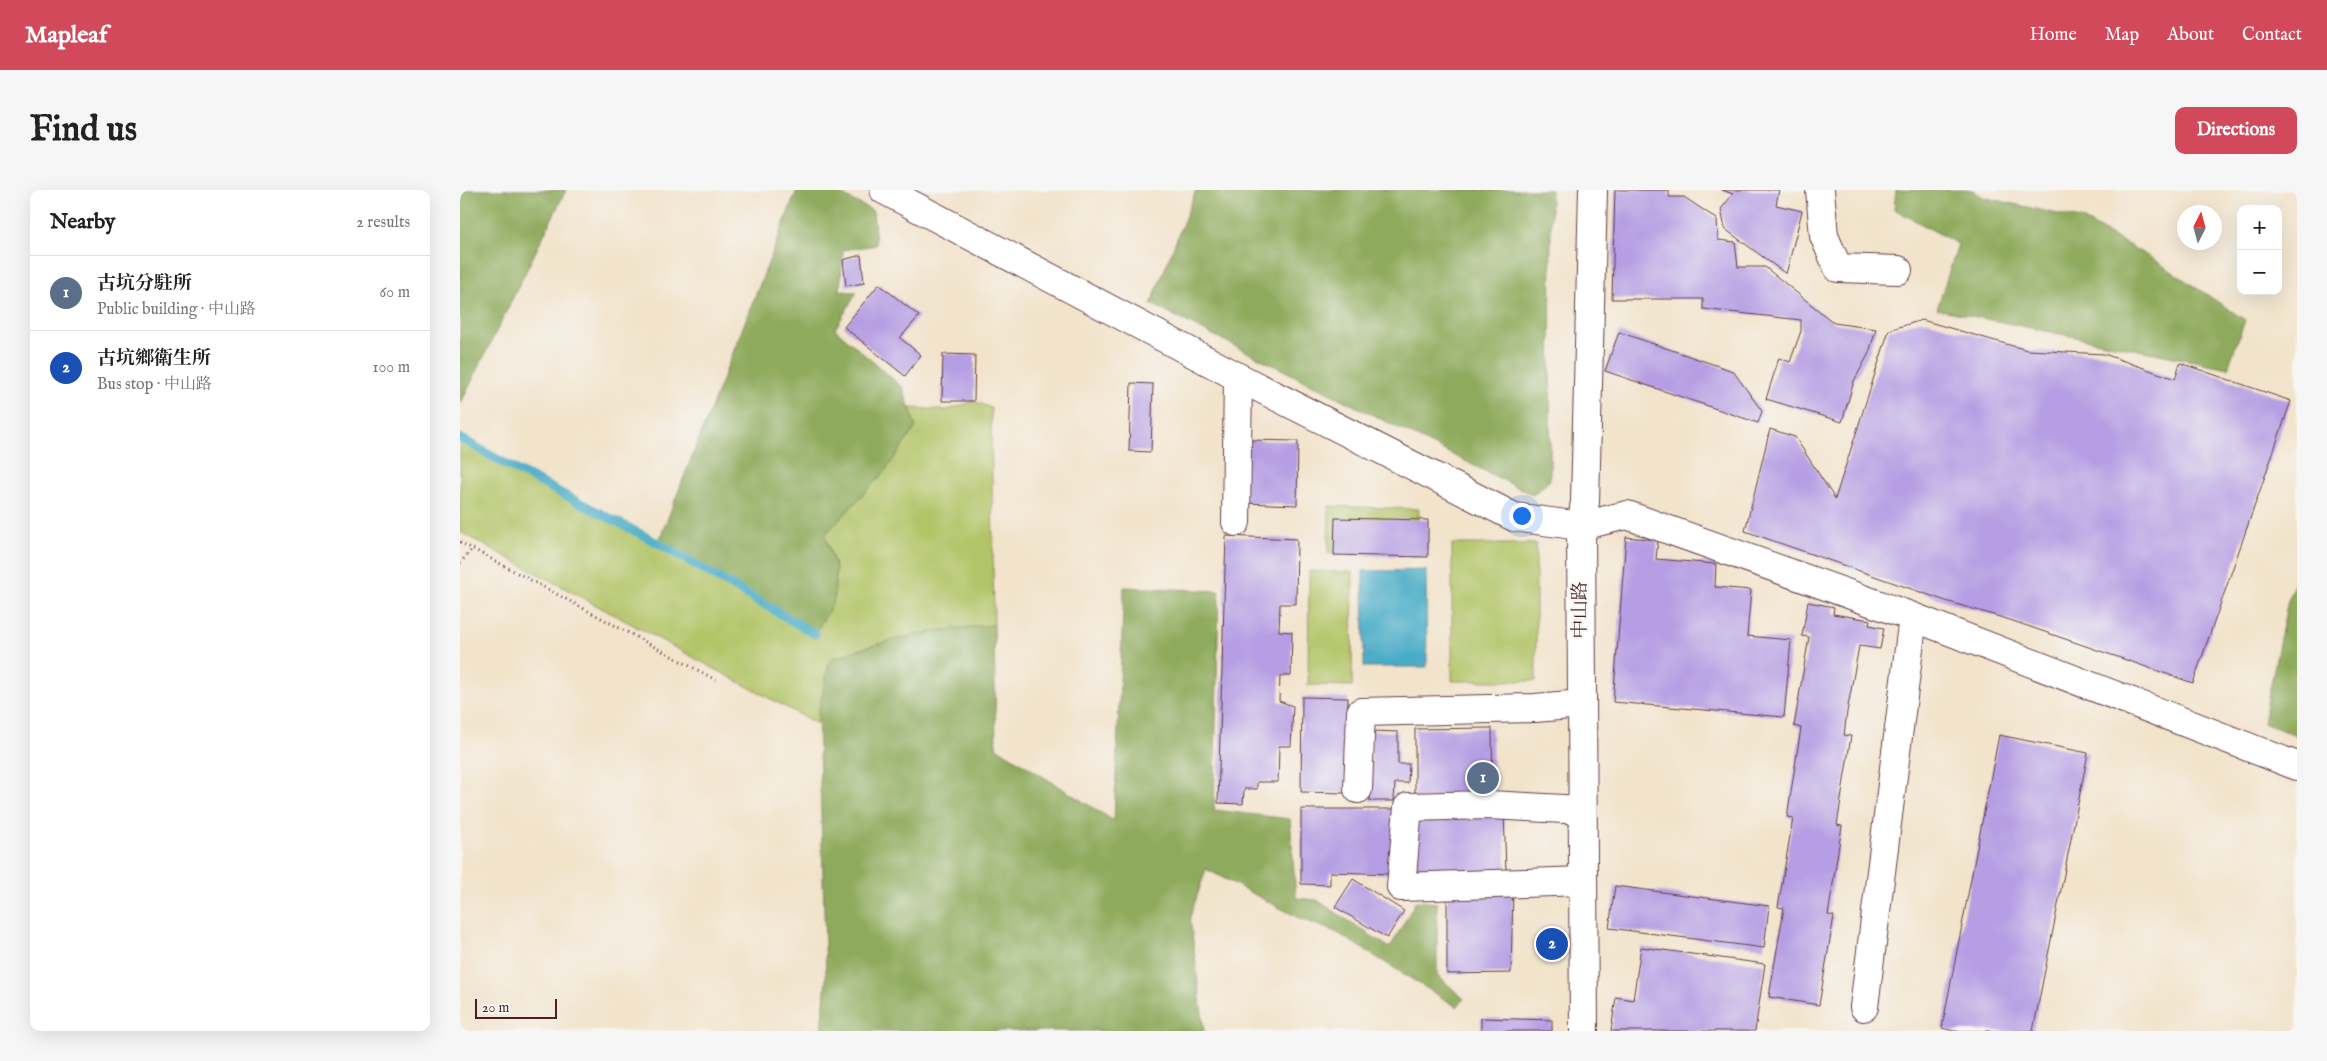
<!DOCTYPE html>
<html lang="en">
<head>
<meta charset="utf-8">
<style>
  body { margin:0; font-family:"IM FELL English","Noto Serif TC",serif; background:#f6f6f6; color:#222 }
  .controls { position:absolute; right:15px; top:15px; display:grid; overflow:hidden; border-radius:10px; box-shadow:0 5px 20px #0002 }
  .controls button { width:45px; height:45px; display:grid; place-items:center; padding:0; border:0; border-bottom:1px solid #e0e0e0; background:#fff; color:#222; font:25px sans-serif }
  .compass { position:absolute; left:1717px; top:15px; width:45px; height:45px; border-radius:50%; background:#fff; box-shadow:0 5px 20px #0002; rotate:6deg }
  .scale { position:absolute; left:15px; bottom:12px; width:82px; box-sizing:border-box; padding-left:5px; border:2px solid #4a1f2b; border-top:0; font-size:14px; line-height:18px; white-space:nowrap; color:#4a1f2b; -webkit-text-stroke:4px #f6f6f2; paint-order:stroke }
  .you { position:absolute; left:1061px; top:325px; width:18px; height:18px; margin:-12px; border:4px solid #fff; border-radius:50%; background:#1a73e8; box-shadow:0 0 0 8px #1a73e833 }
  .badge { display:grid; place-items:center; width:32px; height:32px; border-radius:50%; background:#d1495b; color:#fff; font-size:16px; font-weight:700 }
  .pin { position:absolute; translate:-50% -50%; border:2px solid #fff; box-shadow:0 1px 5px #0006 }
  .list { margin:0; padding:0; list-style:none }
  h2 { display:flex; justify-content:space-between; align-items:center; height:65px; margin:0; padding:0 20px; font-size:21px }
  h2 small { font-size:16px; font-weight:400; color:#767676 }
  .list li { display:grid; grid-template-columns:32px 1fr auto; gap:15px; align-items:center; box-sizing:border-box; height:75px; padding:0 20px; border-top:1px solid #e0e0e0 }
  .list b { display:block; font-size:19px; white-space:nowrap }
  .list p { margin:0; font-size:16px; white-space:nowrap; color:#767676 }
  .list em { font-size:16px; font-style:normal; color:#767676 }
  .map { position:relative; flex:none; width:1837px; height:841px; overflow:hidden; border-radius:10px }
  header { display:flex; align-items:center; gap:30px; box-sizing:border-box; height:70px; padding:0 25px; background:#d1495b; color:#fff }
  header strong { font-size:24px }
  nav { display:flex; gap:28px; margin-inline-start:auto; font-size:18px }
  .intro { display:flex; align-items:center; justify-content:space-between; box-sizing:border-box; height:120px; padding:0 30px }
  h1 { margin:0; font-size:35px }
  .button { padding:12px 22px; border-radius:10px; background:#d1495b; color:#fff; font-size:18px; font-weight:700 }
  main { display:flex; gap:30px; padding:0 30px }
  aside { flex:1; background:#fff; border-radius:10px; box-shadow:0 5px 20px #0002 }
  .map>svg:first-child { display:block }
  .green { fill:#b3c467; stroke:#7e7249 }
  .forest { fill:#8eaa5c; stroke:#6c6444 }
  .water { fill:#48acc7; stroke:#496679 }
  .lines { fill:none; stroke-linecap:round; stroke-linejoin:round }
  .stream { stroke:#48acc7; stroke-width:9 }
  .building { fill:#b59ee3 }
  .minor-casing { stroke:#633c43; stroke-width:30 }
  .major-casing { stroke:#633c43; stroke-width:30 }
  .path { stroke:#633c43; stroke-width:3; stroke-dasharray:1 4; stroke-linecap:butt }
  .minor { stroke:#fff; stroke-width:28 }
  .major { stroke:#fff; stroke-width:28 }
  .labels { text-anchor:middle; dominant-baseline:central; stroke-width:4.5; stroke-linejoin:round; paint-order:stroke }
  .street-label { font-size:19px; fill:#4a1f2b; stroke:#f6f6f2 }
</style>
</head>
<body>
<header>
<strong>Mapleaf</strong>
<nav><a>Home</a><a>Map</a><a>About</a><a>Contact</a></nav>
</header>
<div class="intro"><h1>Find us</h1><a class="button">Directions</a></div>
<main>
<aside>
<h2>Nearby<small>2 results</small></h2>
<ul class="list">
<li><span class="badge" style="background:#5c6f8a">1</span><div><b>古坑分駐所</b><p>Public building · 中山路</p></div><em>60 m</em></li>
<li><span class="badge" style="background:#1a4fb4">2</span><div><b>古坑鄉衛生所</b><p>Bus stop · 中山路</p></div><em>100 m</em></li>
</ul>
</aside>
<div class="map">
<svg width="1837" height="841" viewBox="0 0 1837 841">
  <rect width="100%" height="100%" fill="#f6f6f2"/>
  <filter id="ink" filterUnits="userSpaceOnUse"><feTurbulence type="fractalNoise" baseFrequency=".02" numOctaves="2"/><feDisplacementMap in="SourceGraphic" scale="10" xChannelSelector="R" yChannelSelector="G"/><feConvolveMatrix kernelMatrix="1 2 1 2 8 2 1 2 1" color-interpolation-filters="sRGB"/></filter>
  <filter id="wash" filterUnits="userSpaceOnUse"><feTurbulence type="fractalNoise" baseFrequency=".0096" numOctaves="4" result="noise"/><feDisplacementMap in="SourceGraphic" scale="20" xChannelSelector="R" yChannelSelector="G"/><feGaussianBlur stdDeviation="1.12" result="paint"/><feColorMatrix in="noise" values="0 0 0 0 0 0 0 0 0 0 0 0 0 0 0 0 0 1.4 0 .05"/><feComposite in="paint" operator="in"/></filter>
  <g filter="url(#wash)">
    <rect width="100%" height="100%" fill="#f2e3cb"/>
    <path class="green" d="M514,211L531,218L534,435C473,439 428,449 371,469L358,524L359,535L0,342V248L58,281L198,353L354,444L376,379L365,345L456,237L449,218L488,220Z
      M869,316L959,319L958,365L868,363Z
      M992,354H1076V491H992Z
      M849,381L893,382L892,496L848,495Z"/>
    <path class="forest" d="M0,0H106L0,215Z
      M337,0H373L413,21L416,55L383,60L380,101L397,102L375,139L443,198L456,237L425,281L365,345L376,379L374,411L355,444L198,353Z
      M736,0H1091L1090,290L1073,305L691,114Z
      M1436,0H1513L1523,7L1624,30L1693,69L1785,130L1768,178L1477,119L1498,54L1434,19Z
      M1837,386V546L1803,533L1828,410Z
      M664,397L759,401L754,620L830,629L836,708L857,710L930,758L956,711L977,713V785L1004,809L997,817L876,742L841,729L746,679L730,727L744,841H362L366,787L358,524L370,469C428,449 473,439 534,435L536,557L654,631Z"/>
    <path class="water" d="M966,380L967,477H904L903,381Z"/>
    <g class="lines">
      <path class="stream" d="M0,248L58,281L198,353L355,444"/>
    </g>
    <g id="blocks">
      <path class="building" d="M1155,0H1209V7H1224L1257,29L1258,50L1275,52L1278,77H1305L1374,133L1416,139L1409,163L1394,191L1382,232L1306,209L1319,168L1330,172L1341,141V130L1243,119V109H1152Z
        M1262,0H1319L1316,15L1342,21L1326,84L1265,39L1261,19L1273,4Z
        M401,65L404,93L386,96L383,70Z
        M419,94L459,126L440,148L461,165L445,186L384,137Z
        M1462,130L1567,160L1644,164L1715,189L1720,173L1831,211L1733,493L1550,430L1486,411L1285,341L1310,239L1335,247L1375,309L1429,140Z
        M1159,142L1273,181L1302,221L1298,233L1145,181Z
        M483,164L515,165L514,211H482Z
        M671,193L693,194L691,262L669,261Z
        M787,250L838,251L837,315L784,313Z
        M875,328L968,330V367L874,365Z
        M766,346L837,349L836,414H820L819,441L832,442L831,486H820L819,511L833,516L831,556H819L818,592H797V599H784L783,614L758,613Z
        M1166,347L1198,350L1196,369L1256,374L1255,397L1291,400L1287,446L1331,450L1324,527L1153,512Z
        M1348,412L1374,417L1373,424L1410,430L1409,435L1424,438L1420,459L1399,456L1387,522L1384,545L1391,546L1377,635L1382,636L1368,725L1374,726L1359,815L1309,807L1324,718L1318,717L1333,628L1327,627L1341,538L1334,536L1349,447L1342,446Z
        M842,507L888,508L885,603L841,602Z
        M1032,538L1033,610H955V539Z
        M912,541L938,542V574H949L948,593H935L934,611H910Z
        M1539,545L1628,563L1573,841H1494L1482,838Z
        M841,619H937L933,684L870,682V695L841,694Z
        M1044,621L1046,681L952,684L951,623Z
        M893,689L944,721L927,748L875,717Z
        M1155,696L1309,716L1304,758L1149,738Z
        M1053,699L1051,783L987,784V700Z
        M1181,757L1305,774L1295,841H1151L1156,807L1173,810Z
        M1021,828L1092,830V841H1021Z"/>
    </g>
  </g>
  <g filter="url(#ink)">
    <use href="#blocks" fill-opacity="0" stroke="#633c43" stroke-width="1"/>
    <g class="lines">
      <g class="minor-casing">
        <path id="minor" d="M424,0L778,187L1054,327L1121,336L1167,325L1453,427L1837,576
          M1360,0L1364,46L1378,78L1438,80
          M776,332L778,187
          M898,599L901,522L1075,518L1122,514
          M1122,620L1029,615L948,617L941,697L1123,691
          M1404,817L1453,427"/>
      </g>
      <g class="major-casing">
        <path id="major" d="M1124,841L1121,336L1125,312L1133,0"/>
      </g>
      <path class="path" d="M0,352L256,490
        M0,373L12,359"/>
      <use href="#minor" class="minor"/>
      <use href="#major" class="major"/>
    </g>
  </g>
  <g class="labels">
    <g class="street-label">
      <text transform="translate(1121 420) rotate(-90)">中山路</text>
    </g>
  </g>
</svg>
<div class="controls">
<button>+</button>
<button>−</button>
</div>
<svg class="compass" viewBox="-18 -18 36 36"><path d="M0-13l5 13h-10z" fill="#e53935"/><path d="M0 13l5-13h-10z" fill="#767676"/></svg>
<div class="scale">20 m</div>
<div class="you"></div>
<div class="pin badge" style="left:1023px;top:588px;background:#5c6f8a">1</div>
<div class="pin badge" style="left:1092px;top:754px;background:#1a4fb4">2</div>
</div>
</main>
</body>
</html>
